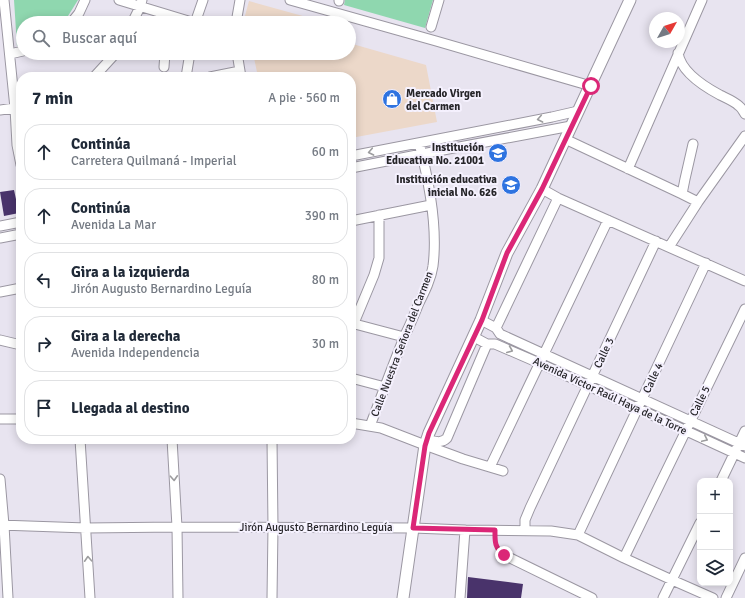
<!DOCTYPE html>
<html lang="es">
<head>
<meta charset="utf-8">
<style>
  body { margin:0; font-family:Signika,sans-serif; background:#f6f6f7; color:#1f2937 }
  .controls { position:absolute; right:12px; bottom:12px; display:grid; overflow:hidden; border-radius:8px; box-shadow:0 2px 10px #0003 }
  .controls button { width:36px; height:36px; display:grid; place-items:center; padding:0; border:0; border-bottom:1px solid #e0e1e3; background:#fff; color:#1f2937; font:20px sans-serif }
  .compass { position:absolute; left:649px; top:12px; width:36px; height:36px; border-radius:50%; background:#fff; box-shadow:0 2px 10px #0003; rotate:51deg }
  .stop { position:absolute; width:12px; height:12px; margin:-9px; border:3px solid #db2777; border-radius:50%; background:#fff }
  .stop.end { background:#db2777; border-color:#fff; box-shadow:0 1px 4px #0008 }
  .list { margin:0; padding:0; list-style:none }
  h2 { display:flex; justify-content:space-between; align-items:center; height:52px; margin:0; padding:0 16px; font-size:17px }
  h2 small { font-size:13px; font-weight:400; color:#747a83 }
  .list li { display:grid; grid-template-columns:26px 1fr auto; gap:12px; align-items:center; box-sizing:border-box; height:56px; margin:0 8px 8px; padding:0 8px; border:1px solid #e0e1e3; border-radius:16px }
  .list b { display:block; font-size:15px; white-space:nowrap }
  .list p { margin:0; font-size:13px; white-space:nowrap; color:#747a83 }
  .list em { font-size:13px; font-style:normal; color:#747a83 }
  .icon { flex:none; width:22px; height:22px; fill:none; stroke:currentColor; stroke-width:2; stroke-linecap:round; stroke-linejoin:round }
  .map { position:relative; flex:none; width:745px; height:598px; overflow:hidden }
  .search { position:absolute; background:#fff; box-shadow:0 2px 10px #0003; left:16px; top:16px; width:340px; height:44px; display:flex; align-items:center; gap:10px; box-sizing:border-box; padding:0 14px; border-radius:22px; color:#747a83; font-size:15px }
  .panel { position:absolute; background:#fff; box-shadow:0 2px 10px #0003; left:16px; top:72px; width:340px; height:372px; border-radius:16px }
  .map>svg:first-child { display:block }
  .commercial { fill:#ecd8c9 }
  .green { fill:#8fd7af }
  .building { fill:#49336b }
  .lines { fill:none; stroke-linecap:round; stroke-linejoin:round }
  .minor-casing { stroke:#9b97a2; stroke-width:11 }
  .major-casing { stroke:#9b97a2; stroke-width:13 }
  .path { stroke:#96939c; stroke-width:1.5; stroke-dasharray:4 2; stroke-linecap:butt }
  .minor { stroke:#fff; stroke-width:9 }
  .major { stroke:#fff; stroke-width:11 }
  .oneway { stroke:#9d9d9f }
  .route { stroke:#db2777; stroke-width:5 }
  .labels { text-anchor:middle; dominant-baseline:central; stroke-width:4; stroke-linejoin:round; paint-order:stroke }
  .poi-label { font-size:11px; font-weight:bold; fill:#262529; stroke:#f5f1fe; text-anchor:end }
  .street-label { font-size:11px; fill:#262529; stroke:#f5f1fe }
</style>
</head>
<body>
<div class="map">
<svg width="745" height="598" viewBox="0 0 745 598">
  <rect width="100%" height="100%" fill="#e8e4f0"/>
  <path class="commercial" d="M249,1L328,23H243Z
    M349,43L426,65L437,122L351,138V77H258L253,53H349Z"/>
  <path class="green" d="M14,0H78L68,16L62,23H23V44L17,46Z
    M345,0H433L425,28L344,5Z"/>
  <path class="building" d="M14,190L19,213L4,216L0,192Z
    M468,577L523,584L521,598H467Z"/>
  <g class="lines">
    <g class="minor-casing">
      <path id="minor" d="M4,0L15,108L17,145L21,165
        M119,0L195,23
        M290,0L436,41L591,86
        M339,1V0
        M71,23L79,13L85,0
        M132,23L140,7L142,0
        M195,23L203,0
        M236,23L240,0
        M431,27L439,0
        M237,53L241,77
        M678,53C681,72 705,87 720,95C726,98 734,101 739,106C742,108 743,111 745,114
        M10,54L23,51
        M164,67L165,53
        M94,77L116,53
        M186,77L190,53
        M210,77L240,71
        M0,110L21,107
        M565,139L682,194L698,202L745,136
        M351,156L552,117L578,111
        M351,168L422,154L571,126
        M628,169L702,0
        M542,189L558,198L745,281
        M682,194L685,179L693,144
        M351,221L431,205
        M0,226L21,222
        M0,238L21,234
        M669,247L698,202
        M0,292L21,288
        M481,320L496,328L500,334L745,446
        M351,323L404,337
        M354,323L374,275L379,258V215
        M496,328L558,198
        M474,337L487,344H495L539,363L745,458
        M0,340L21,345
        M351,378L385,387
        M0,419H21
        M351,423L381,428L425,445L463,459L503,471
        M370,426C382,395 393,364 406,333C411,323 415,313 419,303C425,291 431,279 433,266C438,226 429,181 419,143
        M80,439L90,598
        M172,439L177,527L178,598
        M427,440C435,441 441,444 447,438L487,344
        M490,467L608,220
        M0,479L4,525L8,598
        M721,481L745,431
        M0,525L86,528L177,527L413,528L465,530L551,531L578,535L624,558L672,580L713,598
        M525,530V520L530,508L656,241
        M578,535L706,263
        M504,555L592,598
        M624,558L745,309
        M272,598L273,527L272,439
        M460,598L465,530
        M663,598L700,523
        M726,598L745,558"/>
    </g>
    <g class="major-casing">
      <path id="major" d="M403,598L425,445L429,433L481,320L507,253L542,189L630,0"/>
    </g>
    <path class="path" d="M495,538V542L498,549"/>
    <use href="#minor" class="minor"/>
    <use href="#major" class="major"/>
  </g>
  <defs><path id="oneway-chevron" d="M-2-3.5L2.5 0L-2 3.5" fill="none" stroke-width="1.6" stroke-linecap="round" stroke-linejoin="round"/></defs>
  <g class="oneway">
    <use href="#oneway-chevron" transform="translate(540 119) rotate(169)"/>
    <use href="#oneway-chevron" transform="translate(371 152) rotate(169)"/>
    <use href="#oneway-chevron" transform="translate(510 350) rotate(23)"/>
    <use href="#oneway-chevron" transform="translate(705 439) rotate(25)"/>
    <use href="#oneway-chevron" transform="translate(174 478) rotate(87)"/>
    <use href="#oneway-chevron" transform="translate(88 559) rotate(-93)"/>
  </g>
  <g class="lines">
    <path class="route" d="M504,555C494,547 495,541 495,530L413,528L425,446L429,433L482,320L507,253L542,189L591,86"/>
  </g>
  <defs>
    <g id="shop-disc" transform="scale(1)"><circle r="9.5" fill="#2e73e0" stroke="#f5f1fe"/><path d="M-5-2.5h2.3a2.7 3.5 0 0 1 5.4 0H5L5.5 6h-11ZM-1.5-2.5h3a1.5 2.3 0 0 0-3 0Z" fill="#fff"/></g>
    <g id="school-disc" transform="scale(1)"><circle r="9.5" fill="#2e73e0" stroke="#f5f1fe"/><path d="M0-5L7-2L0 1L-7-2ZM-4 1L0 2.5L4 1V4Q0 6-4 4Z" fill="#fff"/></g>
  </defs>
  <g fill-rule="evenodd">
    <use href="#shop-disc" x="392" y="99"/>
    <use href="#school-disc" x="498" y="153"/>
    <use href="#school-disc" x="511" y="185"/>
  </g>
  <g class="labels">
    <g class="poi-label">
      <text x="406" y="93" text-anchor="start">Mercado Virgen<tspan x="406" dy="13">del Carmen</tspan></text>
      <text x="484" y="147">Institución<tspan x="484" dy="13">Educativa No. 21001</tspan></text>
      <text x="497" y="179">Institución educativa<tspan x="497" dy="13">inicial No. 626</tspan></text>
    </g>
    <g class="street-label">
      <text transform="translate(402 344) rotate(-69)">Calle Nuestra Señora del Carmen</text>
      <text transform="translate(604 353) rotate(-65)">Calle 3</text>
      <text transform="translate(653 378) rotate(-65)">Calle 4</text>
      <text transform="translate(610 396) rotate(25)">Avenida Víctor Raúl Haya de la Torre</text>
      <text transform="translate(700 401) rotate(-64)">Calle 5</text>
      <text x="316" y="527">Jirón Augusto Bernardino Leguía</text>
    </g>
  </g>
</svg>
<div class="controls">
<button>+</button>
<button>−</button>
<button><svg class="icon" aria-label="layers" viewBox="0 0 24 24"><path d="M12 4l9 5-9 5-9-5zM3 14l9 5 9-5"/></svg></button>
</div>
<svg class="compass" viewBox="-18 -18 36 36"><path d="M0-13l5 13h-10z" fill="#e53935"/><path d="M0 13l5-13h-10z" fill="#747a83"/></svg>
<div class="stop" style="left:591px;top:86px"></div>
<div class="stop end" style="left:504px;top:555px"></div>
<div class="search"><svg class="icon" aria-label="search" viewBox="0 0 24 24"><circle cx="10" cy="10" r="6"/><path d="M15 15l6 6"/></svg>Buscar aquí</div>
<section class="panel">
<h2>7 min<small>A pie · 560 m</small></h2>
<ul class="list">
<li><svg class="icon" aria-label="ahead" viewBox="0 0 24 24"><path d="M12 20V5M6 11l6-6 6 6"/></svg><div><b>Continúa</b><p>Carretera Quilmaná - Imperial</p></div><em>60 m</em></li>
<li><svg class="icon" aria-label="ahead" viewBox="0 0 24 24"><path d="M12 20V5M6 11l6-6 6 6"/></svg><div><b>Continúa</b><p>Avenida La Mar</p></div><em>390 m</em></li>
<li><svg class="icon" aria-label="left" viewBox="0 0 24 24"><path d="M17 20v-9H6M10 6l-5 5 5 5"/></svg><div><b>Gira a la izquierda</b><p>Jirón Augusto Bernardino Leguía</p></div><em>80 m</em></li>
<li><svg class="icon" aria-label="right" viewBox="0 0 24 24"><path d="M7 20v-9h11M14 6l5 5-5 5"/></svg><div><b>Gira a la derecha</b><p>Avenida Independencia</p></div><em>30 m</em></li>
<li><svg class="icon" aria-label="arrive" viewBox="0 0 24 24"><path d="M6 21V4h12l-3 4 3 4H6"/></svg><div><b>Llegada al destino</b></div></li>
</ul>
</section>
</div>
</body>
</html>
